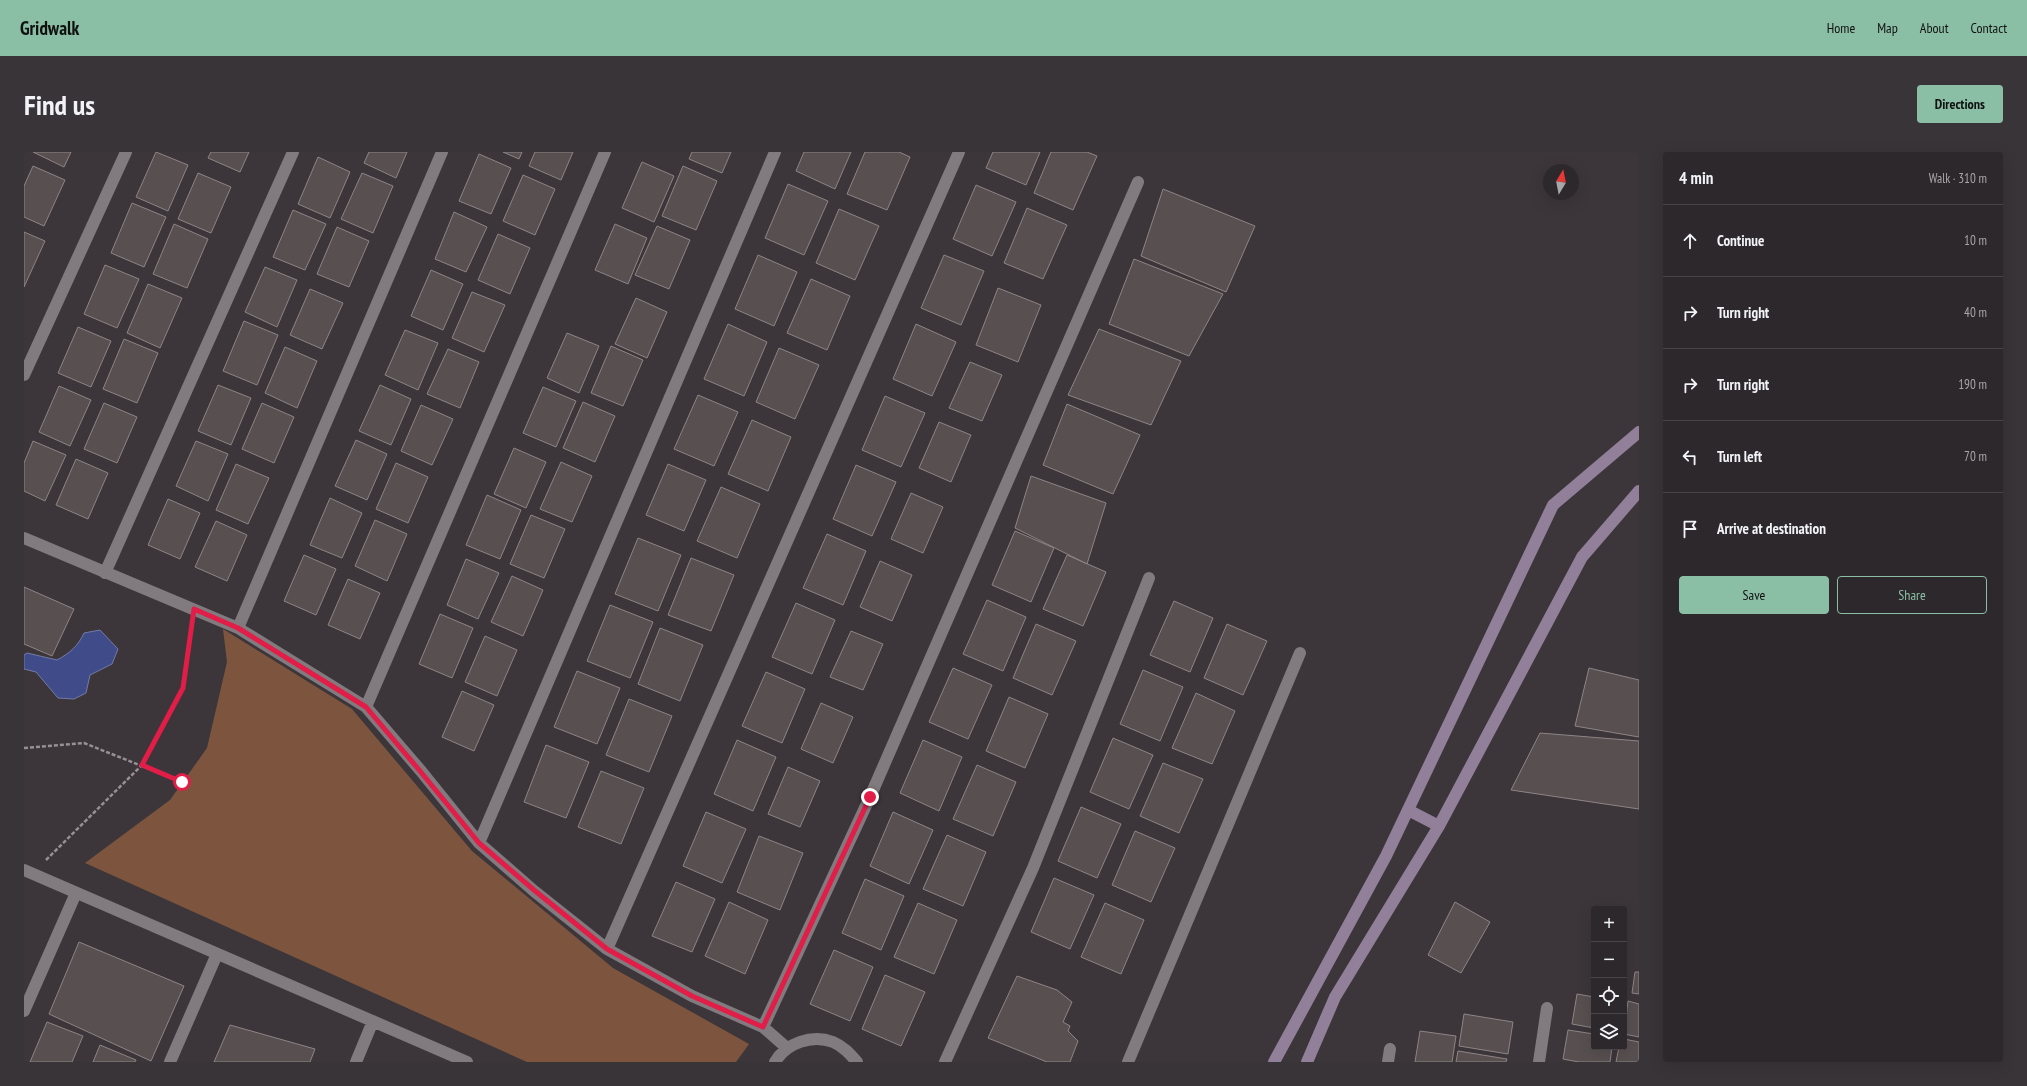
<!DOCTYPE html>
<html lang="en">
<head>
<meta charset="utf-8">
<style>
  body { margin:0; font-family:"PT Sans Narrow",sans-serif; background:#393438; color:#f1f3f6 }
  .controls { position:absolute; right:12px; bottom:12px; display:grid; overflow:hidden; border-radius:4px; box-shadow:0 4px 16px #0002 }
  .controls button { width:36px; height:36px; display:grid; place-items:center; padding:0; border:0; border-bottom:1px solid #484448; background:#2d282c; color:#f1f3f6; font:20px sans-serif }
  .compass { position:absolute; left:1519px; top:12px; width:36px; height:36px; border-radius:50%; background:#2d282c; box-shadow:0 4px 16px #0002; rotate:10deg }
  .stop { position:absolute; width:12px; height:12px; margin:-9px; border:3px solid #e11d48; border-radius:50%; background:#fff }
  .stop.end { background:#e11d48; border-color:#fff; box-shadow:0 1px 4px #0008 }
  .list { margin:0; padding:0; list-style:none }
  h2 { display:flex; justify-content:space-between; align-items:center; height:52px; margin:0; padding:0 16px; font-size:17px }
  h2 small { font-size:13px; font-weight:400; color:#a7a6a9 }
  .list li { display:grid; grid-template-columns:26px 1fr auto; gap:12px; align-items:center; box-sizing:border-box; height:72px; padding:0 16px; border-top:1px solid #484448 }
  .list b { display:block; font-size:15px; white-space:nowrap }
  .list em { font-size:13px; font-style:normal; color:#a7a6a9 }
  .actions { display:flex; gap:8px; padding:12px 16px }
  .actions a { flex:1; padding:9px 0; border:1px solid #8abfa5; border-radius:4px; text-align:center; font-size:14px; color:#8abfa5 }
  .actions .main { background:#8abfa5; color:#111 }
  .icon { flex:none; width:22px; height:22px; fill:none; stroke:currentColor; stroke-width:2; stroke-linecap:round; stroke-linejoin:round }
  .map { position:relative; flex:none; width:1615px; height:910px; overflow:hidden; border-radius:4px }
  header { display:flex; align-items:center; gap:24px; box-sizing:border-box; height:56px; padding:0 20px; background:#8abfa5; color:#111 }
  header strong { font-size:19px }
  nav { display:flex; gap:22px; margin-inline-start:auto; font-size:14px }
  .intro { display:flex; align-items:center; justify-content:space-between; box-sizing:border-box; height:96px; padding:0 24px }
  h1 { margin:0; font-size:28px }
  .button { padding:10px 18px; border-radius:4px; background:#8abfa5; color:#111; font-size:14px; font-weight:700 }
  main { display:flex; gap:24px; padding:0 24px }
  aside { flex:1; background:#2d282c; border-radius:4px; box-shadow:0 4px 16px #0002 }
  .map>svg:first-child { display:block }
  .green { fill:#7d553e }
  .water { fill:#404c89; stroke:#747aa6 }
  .building { fill:#585050; stroke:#8e8485 }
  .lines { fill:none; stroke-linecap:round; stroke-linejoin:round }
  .path { stroke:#969094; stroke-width:2.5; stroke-dasharray:4 2; stroke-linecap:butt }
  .street { stroke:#817a7e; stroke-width:12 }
  .secondary { stroke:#92809b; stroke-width:12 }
  .route { stroke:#e11d48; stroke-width:5 }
</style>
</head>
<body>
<header>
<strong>Gridwalk</strong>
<nav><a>Home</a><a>Map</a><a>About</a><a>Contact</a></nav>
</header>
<div class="intro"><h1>Find us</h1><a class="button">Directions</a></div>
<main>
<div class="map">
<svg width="1615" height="910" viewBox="0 0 1615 910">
  <rect width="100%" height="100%" fill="#3c363a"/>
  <path class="green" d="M199,477L328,557L448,699L589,816L725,892L712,910H503L61,711L146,648L183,596L203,510Z"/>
  <path class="water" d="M76,478L94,497L88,512L66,523L62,541L50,547L34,546L12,520L0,517V503L3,501L33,508C46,501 54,494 60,481Z"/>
  <path class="building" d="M9,0H47L40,15Z
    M132,0L164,13L144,59L112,45Z
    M187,0H225L216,20L184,6Z
    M345,0H383L372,26L340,11Z
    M479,0H498L495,7Z
    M511,0H549L537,28L505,14Z
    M668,0H707L698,21L665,7Z
    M780,0H827L811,37L772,19Z
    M841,0H875L886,5L863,58L823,42Z
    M969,0H1016L1002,33L962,16Z
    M1027,0H1063L1073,4L1049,58L1010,41Z
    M455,2L487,16L467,62L435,49Z
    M294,5L326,20L306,66L274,52Z
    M618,10L650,24L630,70L598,56Z
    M9,14L41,28L20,74L0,65V34Z
    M659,14L693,29L672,78L638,64Z
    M174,21L207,35L187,81L154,67Z
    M338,21L369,34L349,81L317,67Z
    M499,23L531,37L511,83L479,69Z
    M764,32L804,49L780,103L741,86Z
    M952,33L992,50L968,104L929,87Z
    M1139,37L1231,74L1202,140L1117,104Z
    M108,51L142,65L120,115L87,101Z
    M1003,56L1043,73L1019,127L980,111Z
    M815,57L855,74L831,128L792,111Z
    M269,58L302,72L281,118L249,105Z
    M430,60L463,75L442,120L411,107Z
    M150,72L184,87L163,136L129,122Z
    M591,72L623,86L604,132L571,118Z
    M633,74L666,88L645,137L611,123Z
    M313,75L345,89L325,135L293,122Z
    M0,80L21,89L0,135Z
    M474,82L506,96L486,142L454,128Z
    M734,103L773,120L750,174L711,157Z
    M920,103L960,119L937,173L897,156Z
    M1110,107L1199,142L1165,204L1085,172Z
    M81,113L115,127L93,176L60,162Z
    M241,115L273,128L253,175L221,160Z
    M407,118L439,132L419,178L387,164Z
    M787,127L826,144L803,198L763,181Z
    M124,132L158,146L136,196L103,181Z
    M974,136L1017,153L994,210L952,193Z
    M286,137L319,151L298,197L266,183Z
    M448,140L481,153L460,200L428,186Z
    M612,146L643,160L623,206L591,192Z
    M220,169L254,183L233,233L199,219Z
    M704,172L743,190L720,244L680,227Z
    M892,172L932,190L908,244L869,227Z
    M54,175L87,189L67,235L34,221Z
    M1075,177L1157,209L1127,273L1044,243Z
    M381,178L414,191L394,238L361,223Z
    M543,181L575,194L555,241L523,226Z
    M100,187L134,201L113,251L79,237Z
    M587,194L619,208L599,254L567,241Z
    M261,195L293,209L273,256L241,241Z
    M755,196L795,213L771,267L732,250Z
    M424,197L455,210L436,256L403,242Z
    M946,210L978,223L958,269L925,256Z
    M194,233L227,246L207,293L174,279Z
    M356,233L387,247L367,293L335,279Z
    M35,234L67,248L46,294L15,280Z
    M519,235L552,249L532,295L499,281Z
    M674,243L714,260L690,314L650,297Z
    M861,244L901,261L877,315L838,298Z
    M559,250L591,264L571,310L539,296Z
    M80,251L113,265L93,311L60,297Z
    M238,251L270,265L250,311L218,297Z
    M1043,252L1116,283L1089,342L1019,313Z
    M397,253L429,267L408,313L377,299Z
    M728,268L767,285L744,339L704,322Z
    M915,270L947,283L927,330L895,316Z
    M332,288L363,302L343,348L311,334Z
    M9,289L42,303L21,349L0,339V311Z
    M172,289L204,302L184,349L152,334Z
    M490,296L522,310L502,356L470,342Z
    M52,307L84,321L64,367L32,353Z
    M537,310L568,324L548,370L516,357Z
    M372,311L404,325L384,371L352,357Z
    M212,312L245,326L224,372L192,358Z
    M644,312L682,328L660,379L622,363Z
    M832,313L872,330L848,384L809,367Z
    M1007,324L1082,351L1063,412L991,376Z
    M697,335L736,352L713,406L673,389Z
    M887,341L919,355L899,401L867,387Z
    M463,343L497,358L476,407L442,393Z
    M306,346L338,361L318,406L286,393Z
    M144,347L176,361L156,407L124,393Z
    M507,363L541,377L520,426L486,412Z
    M351,368L383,382L363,429L331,414Z
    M192,369L223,383L203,429L171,415Z
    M991,379L1030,396L1007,450L968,433Z
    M803,382L842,399L819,453L779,436Z
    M614,386L657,403L634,459L591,442Z
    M280,403L312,417L292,463L260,449Z
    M1043,403L1082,420L1059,474L1019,457Z
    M667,406L710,423L687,479L644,463Z
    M442,407L475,421L454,467L423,453Z
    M856,409L888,423L868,469L836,455Z
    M488,424L519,438L499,484L467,470Z
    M324,427L356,441L336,487L304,473Z
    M0,435L50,457L28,504L0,492Z
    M963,448L1002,465L979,519L939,502Z
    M1150,449L1189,466L1166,520L1126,503Z
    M772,451L811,468L788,522L748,505Z
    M586,453L629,470L606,526L563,509Z
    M416,462L449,476L428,526L395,512Z
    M1012,472L1052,489L1028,543L989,526Z
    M1203,472L1243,489L1219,543L1180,526Z
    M636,476L679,493L656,549L614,532Z
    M827,479L859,492L839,538L806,525Z
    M461,484L493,498L473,544L441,530Z
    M929,516L968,533L944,587L905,570Z
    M1565,516L1615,528V585L1551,574Z
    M1119,518L1159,535L1136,589L1096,572Z
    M553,519L596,536L573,592L530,575Z
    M742,520L781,537L758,591L718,574Z
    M438,539L470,553L450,599L418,585Z
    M1172,541L1211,559L1188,612L1148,596Z
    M985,545L1024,562L1001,616L962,599Z
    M605,547L648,564L625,620L582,603Z
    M797,551L829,565L809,611L777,597Z
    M1516,581L1615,589V657L1487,638Z
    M1089,586L1129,603L1105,657L1066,640Z
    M713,588L752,605L729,659L690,642Z
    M899,588L938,605L915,659L876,641Z
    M522,593L565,610L542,666L500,650Z
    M1139,611L1179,627L1155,681L1116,664Z
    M953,613L992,630L969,684L929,667Z
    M764,615L796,629L776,675L744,662Z
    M577,619L620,636L597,692L554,675Z
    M1057,655L1097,672L1073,726L1034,709Z
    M682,660L722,677L698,731L659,714Z
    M869,660L909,678L885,732L846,714Z
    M1111,679L1151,696L1127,750L1088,733Z
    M923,683L962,700L939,754L899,737Z
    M735,684L779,701L756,758L713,740Z
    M1030,726L1070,743L1046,797L1007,780Z
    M841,727L880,744L857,798L818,781Z
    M652,730L691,747L668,800L628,784Z
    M705,750L744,768L721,822L681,804Z
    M1431,750L1466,770L1437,821L1404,803Z
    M894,751L933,768L910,822L870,805Z
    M1081,751L1120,768L1097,822L1057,805Z
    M55,790L160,834L127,909L25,862Z
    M810,798L849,815L826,869L786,852Z
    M1611,820H1615V842L1608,841Z
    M861,823L901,840L877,894L838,877Z
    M993,824L1033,838L1048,850L1039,870L1046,874L1044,879L1054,889L1046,910H1023L964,886Z
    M1553,842L1570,845V876L1548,872Z
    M1604,849L1615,852V885L1600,882Z
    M1440,862L1489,870L1484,902L1435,894Z
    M23,870L59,884L48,910H6Z
    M206,873L291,897L286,910H190Z
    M1544,878L1570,882V895H1588L1586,910H1555L1539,907Z
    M1396,879L1432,884L1428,910H1391Z
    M1600,887L1615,890V910H1592L1595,895H1600Z
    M76,893L112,908L111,910H69Z
    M1434,899L1483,907L1482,910H1432Z"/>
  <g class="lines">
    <path class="path" d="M0,596L60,591L158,630
      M22,708L118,613L159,536L167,476"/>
    <path class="street" d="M0,223L102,0
      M0,386L214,476L342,555L397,619L455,691L510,739L583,797L668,844L739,875L763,896
      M81,421L269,0
      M214,476L418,0
      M342,555L581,0
      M455,691L751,0
      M0,718L443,910
      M583,797L935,0
      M0,859L52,741
      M739,875L846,645L1114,30
      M146,910L193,802
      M332,910L349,869
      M751,910C762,891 788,882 809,890C819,894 826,902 833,910
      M921,910L1009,716L1125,426
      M1104,910L1276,501
      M1364,910L1366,897
      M1515,910L1523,856"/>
    <path class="secondary" d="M1384,658L1415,674
      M1250,910L1362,704L1529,353L1615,280
      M1283,910L1311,845L1415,674L1558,405L1615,339"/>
  </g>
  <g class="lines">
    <path class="route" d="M158,630L118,613L159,536L170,457L214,476L342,555L396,619L455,691L510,738L583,797L668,844L739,875L846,645"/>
  </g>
</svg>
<div class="controls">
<button>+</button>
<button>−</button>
<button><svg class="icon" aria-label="locate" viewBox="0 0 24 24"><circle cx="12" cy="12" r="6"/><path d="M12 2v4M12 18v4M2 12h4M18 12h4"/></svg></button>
<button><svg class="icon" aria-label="layers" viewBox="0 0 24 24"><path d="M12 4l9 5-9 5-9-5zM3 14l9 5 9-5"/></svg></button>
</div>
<svg class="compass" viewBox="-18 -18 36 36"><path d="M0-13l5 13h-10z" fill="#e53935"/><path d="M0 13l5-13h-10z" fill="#a7a6a9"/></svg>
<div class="stop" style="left:158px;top:630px"></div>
<div class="stop end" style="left:846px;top:645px"></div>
</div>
<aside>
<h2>4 min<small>Walk · 310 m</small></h2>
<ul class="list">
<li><svg class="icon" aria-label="ahead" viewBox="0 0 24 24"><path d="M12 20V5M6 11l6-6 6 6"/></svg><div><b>Continue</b></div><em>10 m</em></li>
<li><svg class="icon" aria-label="right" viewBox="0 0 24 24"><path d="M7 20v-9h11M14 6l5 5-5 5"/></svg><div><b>Turn right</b></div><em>40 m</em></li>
<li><svg class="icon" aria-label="right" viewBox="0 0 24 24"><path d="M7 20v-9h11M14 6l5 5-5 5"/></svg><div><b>Turn right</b></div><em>190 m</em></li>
<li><svg class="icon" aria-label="left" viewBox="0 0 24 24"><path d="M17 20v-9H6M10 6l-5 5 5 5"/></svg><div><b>Turn left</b></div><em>70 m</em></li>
<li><svg class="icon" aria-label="arrive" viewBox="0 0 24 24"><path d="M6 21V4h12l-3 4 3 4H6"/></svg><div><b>Arrive at destination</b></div></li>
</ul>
<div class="actions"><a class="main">Save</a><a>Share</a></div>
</aside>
</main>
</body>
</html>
